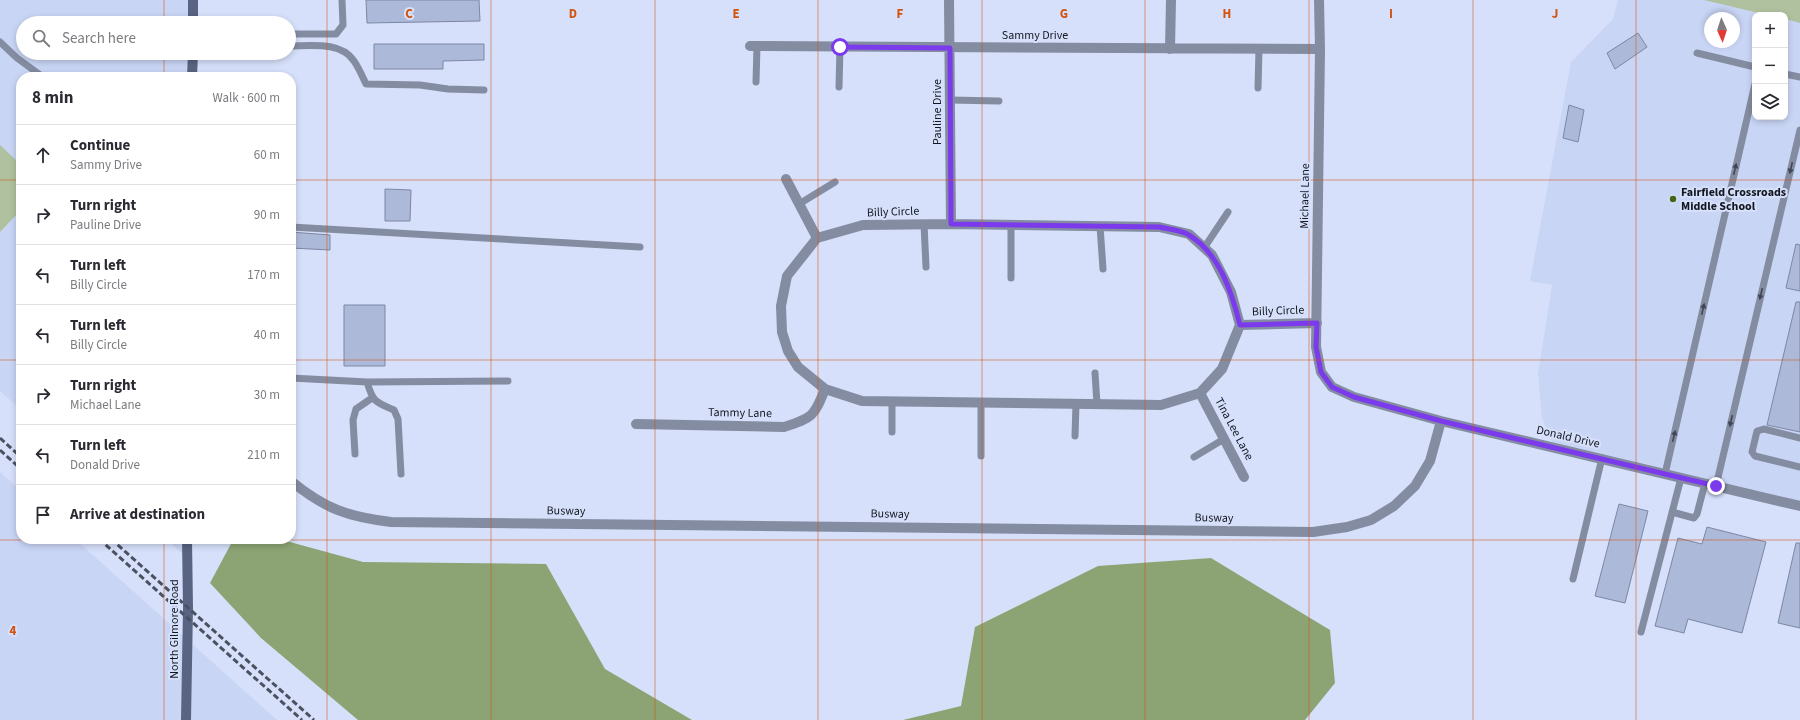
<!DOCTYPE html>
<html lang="en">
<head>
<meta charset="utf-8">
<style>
  body { margin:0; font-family:"Source Sans 3",sans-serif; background:#f2f2f3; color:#2b2b33 }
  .controls { position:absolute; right:12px; top:12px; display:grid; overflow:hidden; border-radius:8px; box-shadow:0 2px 6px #0003 }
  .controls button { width:36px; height:36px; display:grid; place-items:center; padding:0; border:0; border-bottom:1px solid #e1e1e2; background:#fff; color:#2b2b33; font:20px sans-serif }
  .compass { position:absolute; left:1704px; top:12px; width:36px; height:36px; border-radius:50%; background:#fff; box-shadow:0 2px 6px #0003; rotate:177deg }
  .stop { position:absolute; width:12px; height:12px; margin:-9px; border:3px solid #7c3aed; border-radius:50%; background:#fff }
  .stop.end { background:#7c3aed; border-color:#fff; box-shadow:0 1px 4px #0008 }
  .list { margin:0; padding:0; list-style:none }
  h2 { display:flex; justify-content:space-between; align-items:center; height:52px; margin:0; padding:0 16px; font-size:17px }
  h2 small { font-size:13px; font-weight:400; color:#7c7c81 }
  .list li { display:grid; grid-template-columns:26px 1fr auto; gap:12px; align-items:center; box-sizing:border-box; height:60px; padding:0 16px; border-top:1px solid #e1e1e2 }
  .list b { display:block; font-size:15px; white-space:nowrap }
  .list p { margin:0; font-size:13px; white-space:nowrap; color:#7c7c81 }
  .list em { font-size:13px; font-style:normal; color:#7c7c81 }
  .icon { flex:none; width:22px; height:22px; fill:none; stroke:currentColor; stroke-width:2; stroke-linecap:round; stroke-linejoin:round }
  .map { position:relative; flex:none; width:1800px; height:720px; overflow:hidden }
  .search { position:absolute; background:#fff; box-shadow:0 2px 6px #0003; left:16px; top:16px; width:280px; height:44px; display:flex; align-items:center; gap:10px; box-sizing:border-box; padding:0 14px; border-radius:22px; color:#7c7c81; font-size:15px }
  .panel { position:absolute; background:#fff; box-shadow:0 2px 6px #0003; left:16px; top:72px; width:280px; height:472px; border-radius:16px }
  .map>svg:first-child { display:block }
  .built { fill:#c9d5f5; fill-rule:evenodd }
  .green { fill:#b0c19f }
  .forest { fill:#8ca474 }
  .building { fill:#adb9d8; stroke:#7c87a5 }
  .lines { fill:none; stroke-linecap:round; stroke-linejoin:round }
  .lane { stroke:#848ca1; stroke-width:7 }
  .street { stroke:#848ca1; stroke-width:10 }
  .secondary { stroke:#596482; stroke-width:10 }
  .rail { stroke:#4c5161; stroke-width:3; stroke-dasharray:6 3; stroke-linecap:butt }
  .oneway { fill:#404655 }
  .route { stroke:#7c3aed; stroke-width:5 }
  .grid { fill:none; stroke:#d3520e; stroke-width:1; stroke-opacity:0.55 }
  .poi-dot { fill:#46651a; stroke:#d6e0fa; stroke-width:1.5 }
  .labels { text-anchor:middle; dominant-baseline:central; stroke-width:4; stroke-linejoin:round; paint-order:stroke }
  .street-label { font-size:12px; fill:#131722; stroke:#d6e0fa }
  .poi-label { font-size:12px; font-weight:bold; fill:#131722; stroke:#d6e0fa; text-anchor:start }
  .grid-label { font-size:13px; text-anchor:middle; font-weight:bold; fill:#d3520e; stroke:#d6e0fa; stroke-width:4; stroke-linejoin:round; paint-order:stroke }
</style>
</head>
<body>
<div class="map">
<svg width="1800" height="720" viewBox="0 0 1800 720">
  <rect width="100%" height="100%" fill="#d6e0fa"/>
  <path class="built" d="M0,0H193V23H23V53H193L192,77H21V410L0,391Z
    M1618,0H1800V506L1554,447L1542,418L1538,374L1552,285L1530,281L1571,62L1613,19ZM1755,15H1785V117H1755ZM1710,18H1734V42H1710Z
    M0,472L21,491V539H75L277,720H0Z
    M166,539H187V558Z"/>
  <path class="green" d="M1704,0H1800V23L1785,19V15H1767Z
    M0,145L21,165V210L0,232Z"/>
  <path class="forest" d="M279,539L363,562L546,564L605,669L692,720H358L261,638L210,583L232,542Z
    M1211,558L1330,630L1335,683L1305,720H903L961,706L975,627L1098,566Z"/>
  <path class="building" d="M366,0H479L480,21L367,23Z
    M1638,33L1647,47L1615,69L1607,53Z
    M374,44H484V60L443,61V69H374Z
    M1569,105L1584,110L1578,142L1563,138Z
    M385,189L411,190L410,221H385Z
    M291,232L330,235V250L291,248Z
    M1796,244L1800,245V291L1786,288Z
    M1796,302H1800V432L1767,425Z
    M344,305H385V366H344Z
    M1619,504L1648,511L1625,603L1595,596Z
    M1707,527L1766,542L1742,633L1688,619L1684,633L1655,626L1678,538L1702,544Z
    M1796,543H1800V628L1778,623Z"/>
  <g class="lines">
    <path class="lane" d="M289,34H336L343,25L342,0
      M0,42L17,58L43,77
      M289,46C310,46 341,41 354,61C359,68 362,76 366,84L420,85L448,89L484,90
      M1697,53L1755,67
      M1785,74L1800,77
      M756,82L757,46
      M839,87L840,47
      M1258,88L1259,49
      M950,100L999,101
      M799,204L835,182
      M924,224L926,267
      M1011,225V278
      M1100,226L1103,269
      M291,227L640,247
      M1204,248L1228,212
      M1095,373L1097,404
      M291,378L367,382L508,381
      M367,382C373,402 375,402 394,410L398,419L401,474
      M981,402V456
      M892,432V401
      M1075,436L1076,404
      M1800,438L1764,429L1757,431L1752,452L1755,456L1800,467
      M355,454L353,420L356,409L372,398
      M1194,457L1224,439
      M1665,474L1755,84
      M1716,486L1800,130
      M1672,512L1694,518L1697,514L1705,483
      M1573,579L1602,458
      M1641,632L1681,478"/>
    <path class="street" d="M949,0L951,224
      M1319,0L1320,49L1316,347L1321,372L1332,387L1354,397L1441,421L1800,506
      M750,46L1320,49
      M1170,49L1171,0
      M786,179L817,238
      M951,224L1159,227L1189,234L1212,255L1231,292L1240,325L1222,369L1200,393L1161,405L862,401L825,389L798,367L788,351L782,332L781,306L787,276L817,238L863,225Z
      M1240,325L1317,323
      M1200,393L1244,477
      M636,424L784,427C812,418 814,417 825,389
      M291,481C325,509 349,517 391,522L1313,532L1347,527L1371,520L1394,506L1415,486L1430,461L1441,421"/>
    <path class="secondary" d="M193,23V0
      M192,77L193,53
      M186,720L188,608L187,539"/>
    <path class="rail" d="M0,438L21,457
      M0,450L21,469
      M99,539L302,720
      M111,539L314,720"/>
  </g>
  <defs><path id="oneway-solid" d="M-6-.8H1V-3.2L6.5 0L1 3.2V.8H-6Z"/></defs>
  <g class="oneway">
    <use href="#oneway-solid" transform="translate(1791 168) rotate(103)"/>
    <use href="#oneway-solid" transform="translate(1735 169) rotate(-77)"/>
    <use href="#oneway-solid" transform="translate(1761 294) rotate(103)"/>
    <use href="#oneway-solid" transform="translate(1703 309) rotate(-77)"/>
    <use href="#oneway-solid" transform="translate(1731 421) rotate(103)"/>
    <use href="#oneway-solid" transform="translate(1674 436) rotate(-77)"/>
  </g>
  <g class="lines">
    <path class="route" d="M840,47L950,48L951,224L1159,227C1168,229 1182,230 1189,235C1220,254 1232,293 1240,325L1317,323L1316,347L1321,372L1332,387L1354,397L1441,421L1716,486"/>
  </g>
  <path class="grid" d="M164,0V23M327,0V720M491,0V720M655,0V720M818,0V720M982,0V720M1145,0V720M1309,0V720M1473,0V720M1636,0V720M164,53V77M0,180H21M291,180H1800M0,360H21M291,360H1800M164,539V720M0,540H1800"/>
  <circle class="poi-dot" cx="1673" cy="199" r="4"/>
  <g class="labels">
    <g class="street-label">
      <text x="1035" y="35">Sammy Drive</text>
      <text transform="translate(937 112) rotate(-90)">Pauline Drive</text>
      <text transform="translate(1305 196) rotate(-89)">Michael Lane</text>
      <text transform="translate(893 212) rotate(-2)">Billy Circle</text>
      <text transform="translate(1278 311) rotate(-2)">Billy Circle</text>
      <text transform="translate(740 413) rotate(1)">Tammy Lane</text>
      <text transform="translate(1234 429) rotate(62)">Tina Lee Lane</text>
      <text transform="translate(1568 437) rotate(13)">Donald Drive</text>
      <text transform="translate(566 511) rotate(1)">Busway</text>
      <text transform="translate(890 514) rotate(1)">Busway</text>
      <text transform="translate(1214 518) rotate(1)">Busway</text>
      <text transform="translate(174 629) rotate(-90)">North Gilmore Road</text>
    </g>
    <g class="poi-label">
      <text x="1681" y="192">Fairfield Crossroads<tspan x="1681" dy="14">Middle School</tspan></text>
    </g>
  </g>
  <g class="grid-label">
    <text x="409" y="18">C</text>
    <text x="573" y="18">D</text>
    <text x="736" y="18">E</text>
    <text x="900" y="18">F</text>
    <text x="1064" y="18">G</text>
    <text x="1227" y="18">H</text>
    <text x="1391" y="18">I</text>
    <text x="1555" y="18">J</text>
    <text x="13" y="635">4</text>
  </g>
</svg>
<div class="controls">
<button>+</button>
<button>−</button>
<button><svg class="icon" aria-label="layers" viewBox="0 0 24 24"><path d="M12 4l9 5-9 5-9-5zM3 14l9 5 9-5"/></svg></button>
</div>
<svg class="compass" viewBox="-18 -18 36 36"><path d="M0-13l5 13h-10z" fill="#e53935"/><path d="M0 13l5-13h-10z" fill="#7c7c81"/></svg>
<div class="stop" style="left:840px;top:47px"></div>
<div class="stop end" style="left:1716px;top:486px"></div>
<div class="search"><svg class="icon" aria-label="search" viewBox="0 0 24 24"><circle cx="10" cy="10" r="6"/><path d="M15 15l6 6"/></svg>Search here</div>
<section class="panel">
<h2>8 min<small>Walk · 600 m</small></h2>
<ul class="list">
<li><svg class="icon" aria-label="ahead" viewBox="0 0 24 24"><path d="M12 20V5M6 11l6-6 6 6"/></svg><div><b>Continue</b><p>Sammy Drive</p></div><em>60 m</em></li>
<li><svg class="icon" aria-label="right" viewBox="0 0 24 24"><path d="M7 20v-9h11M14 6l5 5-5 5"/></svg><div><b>Turn right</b><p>Pauline Drive</p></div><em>90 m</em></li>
<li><svg class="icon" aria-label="left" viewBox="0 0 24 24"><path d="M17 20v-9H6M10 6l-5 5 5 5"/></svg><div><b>Turn left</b><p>Billy Circle</p></div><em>170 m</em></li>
<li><svg class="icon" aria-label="left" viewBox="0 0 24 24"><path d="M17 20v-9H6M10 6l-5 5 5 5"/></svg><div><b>Turn left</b><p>Billy Circle</p></div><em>40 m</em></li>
<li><svg class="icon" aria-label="right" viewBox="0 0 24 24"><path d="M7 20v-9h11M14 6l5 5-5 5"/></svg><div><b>Turn right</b><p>Michael Lane</p></div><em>30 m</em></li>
<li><svg class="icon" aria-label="left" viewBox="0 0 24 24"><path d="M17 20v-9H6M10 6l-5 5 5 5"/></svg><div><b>Turn left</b><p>Donald Drive</p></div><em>210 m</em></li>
<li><svg class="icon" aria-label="arrive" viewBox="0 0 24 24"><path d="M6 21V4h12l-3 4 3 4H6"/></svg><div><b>Arrive at destination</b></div></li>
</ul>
</section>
</div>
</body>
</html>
